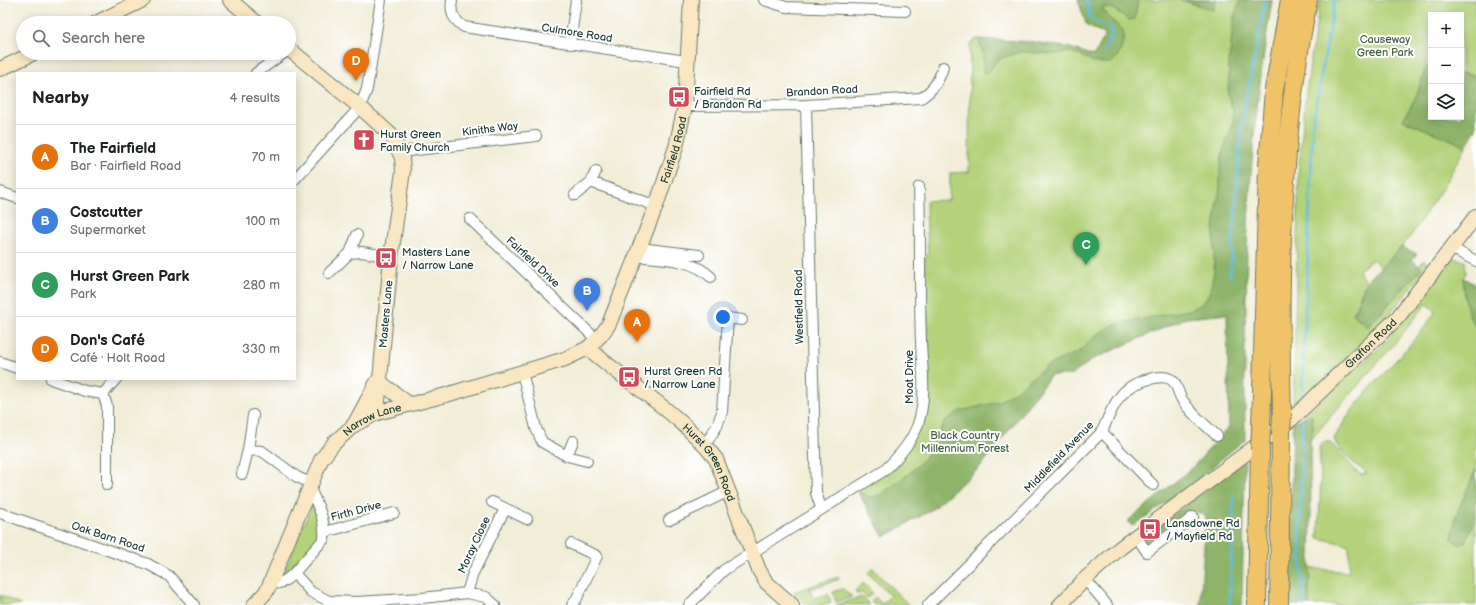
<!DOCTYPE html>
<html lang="en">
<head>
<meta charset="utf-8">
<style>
  body { margin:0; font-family:"Balsamiq Sans",sans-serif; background:#f6f6f6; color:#202124 }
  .controls { position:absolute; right:12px; top:12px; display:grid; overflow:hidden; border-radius:0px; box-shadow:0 2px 10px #0003 }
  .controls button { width:36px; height:36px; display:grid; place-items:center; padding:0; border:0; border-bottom:1px solid #e0e0e0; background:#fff; color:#202124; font:20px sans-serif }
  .you { position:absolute; left:723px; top:317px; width:14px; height:14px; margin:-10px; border:3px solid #fff; border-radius:50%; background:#1a73e8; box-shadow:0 0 0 6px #1a73e833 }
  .badge { display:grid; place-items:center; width:26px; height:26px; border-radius:50%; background:#d1495b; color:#fff; font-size:13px; font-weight:700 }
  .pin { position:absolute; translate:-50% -33px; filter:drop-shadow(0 1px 2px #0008) }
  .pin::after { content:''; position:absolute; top:21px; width:14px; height:12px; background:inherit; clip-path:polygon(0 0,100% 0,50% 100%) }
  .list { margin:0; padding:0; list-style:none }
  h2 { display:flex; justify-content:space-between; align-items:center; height:52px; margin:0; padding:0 16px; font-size:17px }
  h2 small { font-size:13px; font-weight:400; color:#757577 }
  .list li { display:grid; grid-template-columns:26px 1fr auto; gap:12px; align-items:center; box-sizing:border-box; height:64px; padding:0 16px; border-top:1px solid #e0e0e0 }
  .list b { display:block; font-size:15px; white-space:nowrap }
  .list p { margin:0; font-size:13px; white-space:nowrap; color:#757577 }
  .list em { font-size:13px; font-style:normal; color:#757577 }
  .icon { flex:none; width:22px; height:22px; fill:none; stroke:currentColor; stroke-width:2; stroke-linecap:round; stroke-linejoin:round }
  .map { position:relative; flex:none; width:1476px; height:605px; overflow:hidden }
  .search { position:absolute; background:#fff; box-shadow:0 2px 10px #0003; left:16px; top:16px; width:280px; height:44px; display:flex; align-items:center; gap:10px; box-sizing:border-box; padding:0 14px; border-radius:22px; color:#757577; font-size:15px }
  .panel { position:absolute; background:#fff; box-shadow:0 2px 10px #0003; left:16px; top:72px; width:280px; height:308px; border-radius:0px }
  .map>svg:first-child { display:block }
  .green { fill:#b3d279; stroke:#698856 }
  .forest { fill:#8eb469; stroke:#56784e }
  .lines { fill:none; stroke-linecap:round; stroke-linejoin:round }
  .stream { stroke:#60bede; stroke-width:2.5 }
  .street-casing { stroke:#687b6d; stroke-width:12 }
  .secondary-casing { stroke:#687b6d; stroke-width:16 }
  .highway-casing { stroke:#687b6d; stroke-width:20 }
  .street { stroke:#fff; stroke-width:10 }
  .secondary { stroke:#f9e7c3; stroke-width:14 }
  .highway { stroke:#f1c369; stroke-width:18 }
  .highway-bridge-casing { stroke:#687b6d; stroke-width:20; stroke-linecap:butt }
  .highway-bridge { stroke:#f1c369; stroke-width:18 }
  .labels { text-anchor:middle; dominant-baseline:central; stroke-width:4; stroke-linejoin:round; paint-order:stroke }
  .street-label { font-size:11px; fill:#1f3d34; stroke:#fff }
  .park-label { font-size:11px; fill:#446245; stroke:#fff }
  .poi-label { font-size:11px; fill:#1f3d34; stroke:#fff; text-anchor:start }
</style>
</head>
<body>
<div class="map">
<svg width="1476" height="605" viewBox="0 0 1476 605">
  <rect width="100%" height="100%" fill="#fff"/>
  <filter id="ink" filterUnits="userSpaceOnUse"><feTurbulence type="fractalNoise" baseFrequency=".025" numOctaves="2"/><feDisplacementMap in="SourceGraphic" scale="8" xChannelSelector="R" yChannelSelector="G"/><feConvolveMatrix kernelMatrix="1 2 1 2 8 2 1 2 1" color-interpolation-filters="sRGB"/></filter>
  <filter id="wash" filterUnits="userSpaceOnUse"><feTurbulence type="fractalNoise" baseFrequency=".012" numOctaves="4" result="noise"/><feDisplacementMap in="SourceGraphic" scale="16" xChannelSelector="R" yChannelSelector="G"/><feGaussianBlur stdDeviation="0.9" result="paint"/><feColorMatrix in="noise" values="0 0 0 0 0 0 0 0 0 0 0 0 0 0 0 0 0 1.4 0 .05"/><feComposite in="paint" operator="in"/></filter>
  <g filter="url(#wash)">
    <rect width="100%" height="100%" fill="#f1edd7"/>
    <path class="green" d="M1078,0H1272C1262,64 1253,128 1249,193C1246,233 1247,274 1246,314H1227L1186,318L1093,359L1072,375H1051L981,466L931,510L884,537L858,492L886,473L925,409L929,377L925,259L928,253L926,201L949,200L950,173L969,172L970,46L976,39C1017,41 1056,43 1094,56L1106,34L1087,26Z
      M1320,0H1476V76L1461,73V15H1431V66L1425,70L1416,97L1403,120L1466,146L1443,187L1408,240L1381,268L1373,259L1358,271L1366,281L1353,314L1368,326L1422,268L1419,266L1424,260L1429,265C1389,317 1345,364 1293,405L1299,167L1306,92Z
      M1454,258L1465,261L1466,273L1463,278L1476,285V605H1309V568L1349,572V545L1318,538L1321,480L1319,447L1324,442H1330L1357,472L1362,475L1367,473C1354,464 1340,454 1334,439C1359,391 1406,357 1436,311L1426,304L1396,342L1310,440L1313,428L1312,415L1299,420L1356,370L1389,338Z
      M313,502C324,545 316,547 283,574Z
      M873,568L876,572L909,605H874L871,602L875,597L882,604L890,596L868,573Z
      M838,577L840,579L810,589L813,598L828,594L831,603L825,605H808L793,592Z
      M863,583L873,593L867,598L862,593L857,594L855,591Z
      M843,589L852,597L836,602L833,592Z
      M0,595L21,605H0Z
      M862,597L870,605H836Z"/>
    <path class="forest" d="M1078,0H1138L1135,19L1129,20L1113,9L1105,7L1102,8L1109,18L1123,30C1124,44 1122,53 1111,63H1097L1071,52L1056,54L1021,52L998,59L989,71L983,73V55L979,39L1034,42L1070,48L1094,56L1106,34L1087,26Z
      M1181,0H1216L1213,10Z
      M1240,0H1272C1246,145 1244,292 1245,440C1235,447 1226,455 1217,463C1191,486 1161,507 1132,526L1128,521L1193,467L1229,427L1227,314L1186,318L1093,359L1072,375H1051L981,466L931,510L884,537L858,492L871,497L882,494L913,470L927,455L945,421L960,411L998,402L1014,392L1047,366L1082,350L1094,337L1104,330L1116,324L1189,310L1202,304L1210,292L1214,271V228L1220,186V168L1223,151L1233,124V112L1228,94L1229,62L1234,17Z
      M1431,66V117H1461V73L1476,76V129L1466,146L1403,120L1416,97L1426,67Z
      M1402,247L1417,254L1412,260L1422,268L1368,327L1353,314L1367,280Z
      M1463,278L1476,285V327C1465,315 1465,294 1463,278Z
      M1312,415L1313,428L1310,440L1311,512L1309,605H1289L1293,422Z
      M1245,460L1242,605H1200L1206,516L1194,511L1149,545L1142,539Z
      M1476,469V518L1465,542L1458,544L1452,539L1456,515Z"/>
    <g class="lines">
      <path class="stream" d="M1086,0L1091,19L1113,30L1104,52
        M1230,277L1242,121L1265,2
        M1302,399L1313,121L1335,0
        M1302,419L1300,536L1304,605
        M1229,605L1234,498"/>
    </g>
  </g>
  <g filter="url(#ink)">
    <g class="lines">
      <g class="street-casing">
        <path id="street" d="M452,0C450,13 453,19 464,27L686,61
          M764,0L786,7L905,11
          M570,44L576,0
          M256,73L284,53
          M806,105L816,493L821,508
          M685,106L806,105L921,98C933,90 939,81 943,67
          M400,152L536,136
          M295,179L360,107L367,89L381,0
          M591,182L656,206
          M0,192L17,198
          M575,195L591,182L596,171
          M470,219L597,340
          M639,248L699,255
          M1451,248L1476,261
          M350,253L357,235
          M635,256C660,259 692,258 711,277
          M329,273L350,253L362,252L391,257
          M0,362L17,368
          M522,372L536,428L542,442L567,456L587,461
          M51,379L85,391L103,394
          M1102,432L1153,485
          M705,445L717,426L722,412L728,318L742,320
          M248,450L262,451L297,477L311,483
          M567,456L573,441
          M242,474L248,450L253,415
          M107,485V406L103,394L116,379
          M492,502L527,519
          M0,513L148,564L169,576L194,605
          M669,520L729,491
          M325,532L394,513
          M1136,536L1147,552L1193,517
          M571,544L597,556L576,600L572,605
          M294,573L324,539C326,521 317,503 309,487
          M1085,579L1107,605
          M270,584C281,584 286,581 294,573L311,592L329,601L357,602L422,598L467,593L486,597L495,605
          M467,593L473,573L505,509
          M689,605L724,570L885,470C899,456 911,443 918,424C927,398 922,369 921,342C919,291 921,239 919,187
          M928,605L1102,432C1114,403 1121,384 1154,378C1160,377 1167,376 1172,380C1178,385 1178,395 1183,401C1192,415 1206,425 1217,436"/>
      </g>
      <g class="secondary-casing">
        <g id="secondary">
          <path d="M230,0L257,23"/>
          <path d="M96,23L143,0"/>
          <path d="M289,49L360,107L392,136L402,158L403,171L391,257L377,413"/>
          <path d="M0,69L34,53"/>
          <path id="s1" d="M588,348C630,385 681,414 716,459L759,570L766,582L792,605"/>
          <path d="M380,382L409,404"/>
          <path d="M354,425L377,382"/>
          <path id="s2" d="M254,605L266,592L270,584L321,460L334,443L354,425L377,413L446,395L565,359L588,348L602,334L609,324L656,206L676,147L685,106L691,0"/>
          <path id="s3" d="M1060,605L1085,579L1120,548L1293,418L1398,317L1476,216"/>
        </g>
      </g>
      <g class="highway-casing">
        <path id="highway" d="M1282,413C1278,275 1281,136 1308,0
          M1261,429L1268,166L1274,90L1290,0
          M1257,605L1260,450
          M1279,605L1281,435"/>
      </g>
      <use href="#street" class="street"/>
      <use href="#secondary" class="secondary"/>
      <use href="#highway" class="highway"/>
      <g class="highway-bridge-casing">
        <path id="highway-bridge" d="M1281,435L1282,413
          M1260,450L1261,429"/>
      </g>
      <use href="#highway-bridge" class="highway-bridge"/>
    </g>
  </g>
  <defs>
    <g id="bus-square" transform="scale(1.15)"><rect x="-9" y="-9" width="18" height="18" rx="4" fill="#d1495b" stroke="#fff"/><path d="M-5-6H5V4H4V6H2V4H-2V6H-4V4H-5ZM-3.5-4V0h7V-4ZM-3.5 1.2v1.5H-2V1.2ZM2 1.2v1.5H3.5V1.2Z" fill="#fff"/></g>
    <g id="church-square" transform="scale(1.15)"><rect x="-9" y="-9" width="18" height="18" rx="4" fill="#d1495b" stroke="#fff"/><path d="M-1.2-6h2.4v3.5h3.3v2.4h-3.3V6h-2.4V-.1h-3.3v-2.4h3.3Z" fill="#fff"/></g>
  </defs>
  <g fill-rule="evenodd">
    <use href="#bus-square" x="679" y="97"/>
    <use href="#church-square" x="364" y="140"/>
    <use href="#bus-square" x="386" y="258"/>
    <use href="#bus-square" x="629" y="377"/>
    <use href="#bus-square" x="1150" y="529"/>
  </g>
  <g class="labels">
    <g class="street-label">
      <text transform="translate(577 33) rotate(9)">Culmore Road</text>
      <text transform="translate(822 91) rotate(-3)">Brandon Road</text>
      <text transform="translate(490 129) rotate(-7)">Kiniths Way</text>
      <text stroke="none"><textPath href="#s2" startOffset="674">Fairfield Road</textPath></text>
      <text transform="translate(533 262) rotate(43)">Fairfield Drive</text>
      <text transform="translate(799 307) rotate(-91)">Westfield Road</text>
      <text transform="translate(386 314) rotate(-85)">Masters Lane</text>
      <text stroke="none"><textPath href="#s3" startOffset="407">Grafton Road</textPath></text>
      <text transform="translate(909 377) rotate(-90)">Moat Drive</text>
      <text stroke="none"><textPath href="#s2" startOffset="228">Narrow Lane</textPath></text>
      <text transform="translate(1059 457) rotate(-46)">Middlefield Avenue</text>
      <text stroke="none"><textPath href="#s1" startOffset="169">Hurst Green Road</textPath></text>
      <text transform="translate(356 511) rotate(-15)">Firth Drive</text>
      <text transform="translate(108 537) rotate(18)">Oak Barn Road</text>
      <text transform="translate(474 545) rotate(-65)">Moray Close</text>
    </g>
    <g class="park-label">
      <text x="1385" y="39">Causeway<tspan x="1385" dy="13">Green Park</tspan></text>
      <text x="965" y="435">Black Country<tspan x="965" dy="13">Millennium Forest</tspan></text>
    </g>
    <g class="poi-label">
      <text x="694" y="91">Fairfield Rd<tspan x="694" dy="13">/ Brandon Rd</tspan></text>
      <text x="380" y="134">Hurst Green<tspan x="380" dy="13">Family Church</tspan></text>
      <text x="402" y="252">Masters Lane<tspan x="402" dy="13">/ Narrow Lane</tspan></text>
      <text x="644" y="371">Hurst Green Rd<tspan x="644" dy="13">/ Narrow Lane</tspan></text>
      <text x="1166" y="523">Lansdowne Rd<tspan x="1166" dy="13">/ Mayfield Rd</tspan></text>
    </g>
  </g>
</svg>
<div class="controls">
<button>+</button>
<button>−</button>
<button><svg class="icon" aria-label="layers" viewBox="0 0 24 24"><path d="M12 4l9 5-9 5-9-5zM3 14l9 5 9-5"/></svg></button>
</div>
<div class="you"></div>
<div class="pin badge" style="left:637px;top:342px;background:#e8710a">A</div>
<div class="pin badge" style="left:587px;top:311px;background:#3f7fe0">B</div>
<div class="pin badge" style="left:1086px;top:265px;background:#2e9e5b">C</div>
<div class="pin badge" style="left:356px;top:81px;background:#e8710a">D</div>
<div class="search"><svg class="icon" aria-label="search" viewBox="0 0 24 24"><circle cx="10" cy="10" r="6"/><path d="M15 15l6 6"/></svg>Search here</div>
<section class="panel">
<h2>Nearby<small>4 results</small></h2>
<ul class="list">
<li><span class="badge" style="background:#e8710a">A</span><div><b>The Fairfield</b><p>Bar · Fairfield Road</p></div><em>70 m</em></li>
<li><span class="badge" style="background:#3f7fe0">B</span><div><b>Costcutter</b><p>Supermarket</p></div><em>100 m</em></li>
<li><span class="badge" style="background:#2e9e5b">C</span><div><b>Hurst Green Park</b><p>Park</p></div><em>280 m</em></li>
<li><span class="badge" style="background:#e8710a">D</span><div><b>Don's Café</b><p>Café · Holt Road</p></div><em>330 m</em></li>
</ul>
</section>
</div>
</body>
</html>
